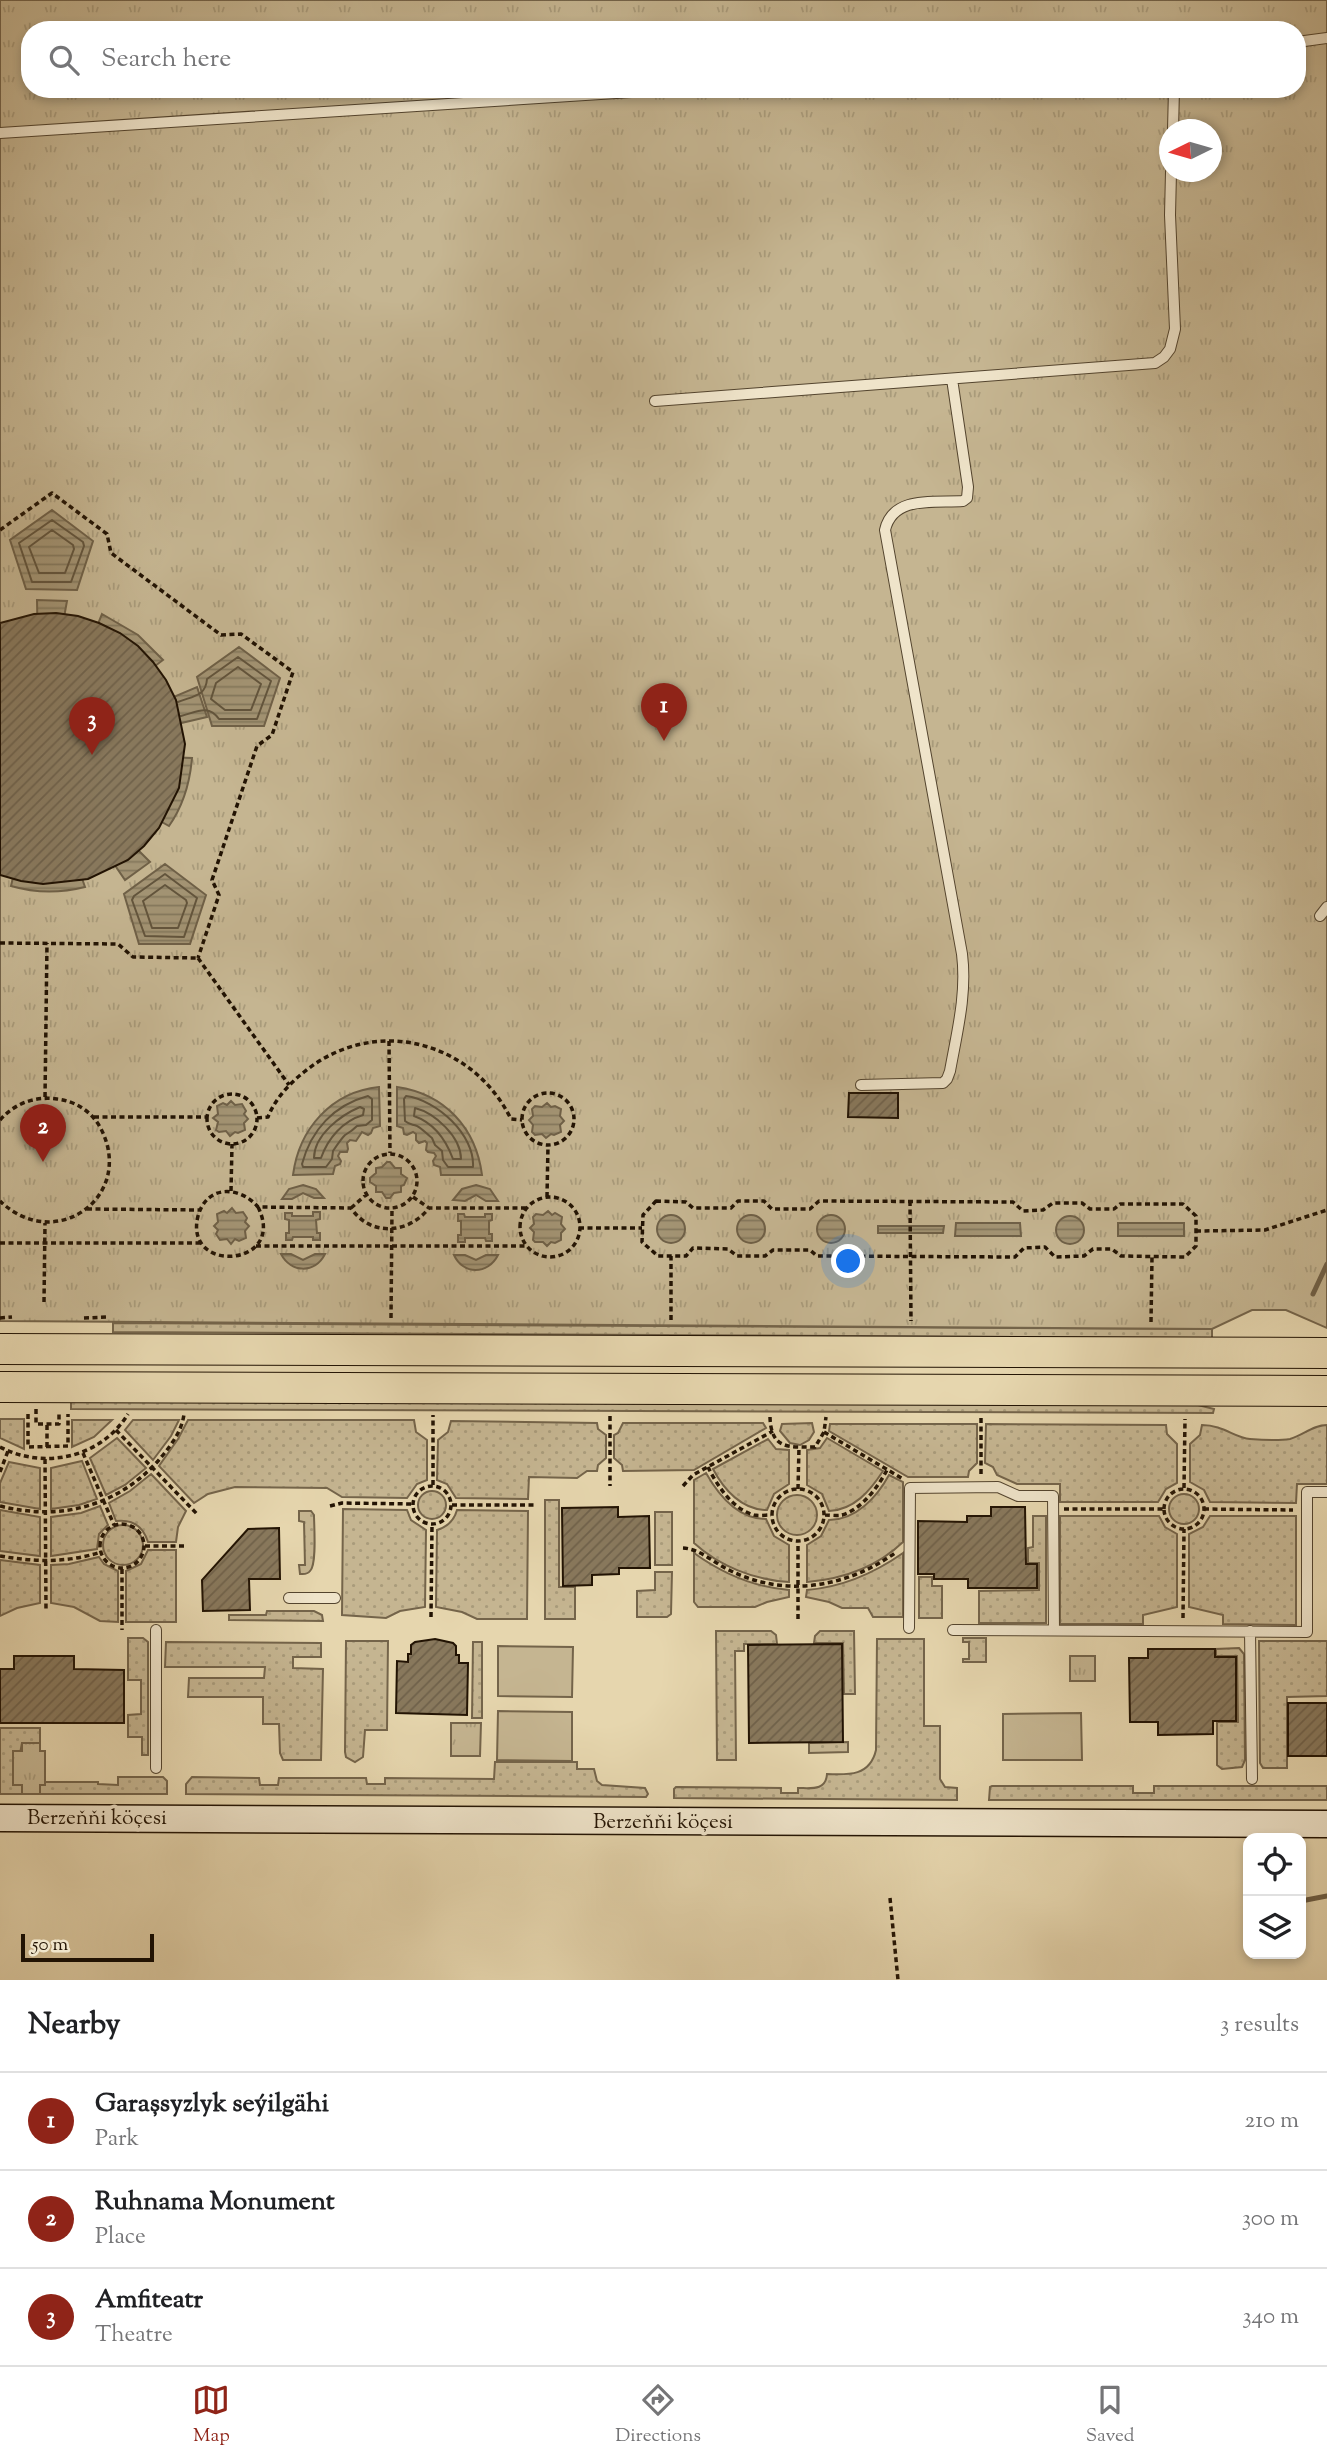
<!DOCTYPE html>
<html lang="en">
<head>
<meta charset="utf-8">
<style>
  body { margin:0; font-family:"Sorts Mill Goudy",serif; background:#f2f2f2; color:#202124 }
  .controls { position:absolute; right:21px; bottom:21px; display:grid; overflow:hidden; border-radius:14px; box-shadow:0 4px 10px #0003 }
  .controls button { width:63px; height:63px; display:grid; place-items:center; padding:0; border:0; border-bottom:2px solid #e0e0e0; background:#fff; color:#202124; font:35px sans-serif }
  .compass { position:absolute; left:1159px; top:119px; width:63px; height:63px; border-radius:50%; background:#fff; box-shadow:0 4px 10px #0003; rotate:265deg }
  .scale { position:absolute; left:21px; bottom:18px; width:133px; box-sizing:border-box; padding-left:7px; border:4px solid #221303; border-top:0; font-size:19px; line-height:24px; white-space:nowrap; color:#221303; -webkit-text-stroke:5px #efe4ca; paint-order:stroke }
  .you { position:absolute; left:849px; top:1262px; width:24px; height:24px; margin:-18px; border:5px solid #fff; border-radius:50%; background:#1a73e8; box-shadow:0 0 0 10px #1a73e833 }
  .badge { display:grid; place-items:center; width:46px; height:46px; border-radius:50%; background:#8f2418; color:#fff; font-size:23px; font-weight:700 }
  .pin { position:absolute; translate:-50% -58px; filter:drop-shadow(0 2px 4px #0008) }
  .pin::after { content:''; position:absolute; top:37px; width:24px; height:21px; background:inherit; clip-path:polygon(0 0,100% 0,50% 100%) }
  .list { margin:0; padding:0; list-style:none }
  h2 { display:flex; justify-content:space-between; align-items:center; height:91px; margin:0; padding:0 28px; font-size:30px }
  h2 small { font-size:23px; font-weight:400; color:#757577 }
  .list li { display:grid; grid-template-columns:46px 1fr auto; gap:21px; align-items:center; box-sizing:border-box; height:98px; padding:0 28px; border-top:2px solid #e0e0e0 }
  .list b { display:block; font-size:26px; white-space:nowrap }
  .list p { margin:0; font-size:23px; white-space:nowrap; color:#757577 }
  .list em { font-size:23px; font-style:normal; color:#757577 }
  .icon { flex:none; width:38px; height:38px; fill:none; stroke:currentColor; stroke-width:2; stroke-linecap:round; stroke-linejoin:round }
  .map { position:relative; flex:none; width:1327px; height:1980px; overflow:hidden }
  .search { position:absolute; background:#fff; box-shadow:0 4px 10px #0003; left:21px; right:21px; top:21px; height:77px; display:flex; align-items:center; gap:18px; box-sizing:border-box; padding:0 24px; border-radius:28px; color:#757577; font-size:26px }
  .sheet { height:385px; background:#fff }
  nav { display:flex; justify-content:space-around; align-items:center; box-sizing:border-box; height:98px; border-top:2px solid #e0e0e0; background:#fff; font-size:19px; color:#757577 }
  nav a { display:grid; justify-items:center; gap:4px }
  nav .on { color:#8f2418 }
  .map>svg:first-child { display:block }
  .grass { fill:url(#grass-dots); stroke:#74644a; stroke-width:2 }
  .park { fill:url(#park-tufts); stroke:#74644a; stroke-width:2; fill-rule:evenodd }
  .garden { fill:#c5b591; stroke:#74644a; stroke-width:2 }
  .water { fill:url(#water-rules); stroke:#6f6047; stroke-width:2 }
  .lines { fill:none; stroke-linecap:round; stroke-linejoin:round }
  .shore { stroke:#62543c; stroke-width:2 }
  .stream { stroke:#6f6047; stroke-width:5 }
  .building { fill:url(#building-hatch); stroke:#221303; stroke-width:2 }
  .lane-casing { stroke:#53442e; stroke-width:12 }
  .secondary-casing { stroke:#221303; stroke-width:29 }
  .primary-casing { stroke:#221303; stroke-width:32 }
  .path { stroke:#221303; stroke-width:3.5; stroke-dasharray:5 3.5; stroke-linecap:butt }
  .lane { stroke:#efe4ca; stroke-width:10 }
  .secondary { stroke:#efe4ca; stroke-width:26 }
  .primary { stroke:#e6d6ae; stroke-width:30 }
  .labels { text-anchor:middle; dominant-baseline:central; stroke-width:7; stroke-linejoin:round; paint-order:stroke }
  .street-label { font-size:21px; fill:#221303; stroke:#efe4ca }
</style>
</head>
<body>
<div class="map">
<svg width="1327" height="1980" viewBox="0 0 1327 1980">
  <defs>
    <pattern id="grass-dots" width="8" height="8" patternUnits="userSpaceOnUse" patternTransform="scale(1.75)"><rect width="8" height="8" fill="#c5b591"/><path d="M2 2h.1M6 6h.1" fill="none" stroke="#a99b7b" stroke-width="1.8" stroke-linecap="round"/></pattern>
    <pattern id="park-tufts" width="24" height="20" patternUnits="userSpaceOnUse" patternTransform="scale(1.75)"><rect width="24" height="20" fill="#c5b591"/><path d="M3 7l-1-3M5 7V3M7 7l1-3M15 17l-1-3M17 17v-4M19 17l1-3" fill="none" stroke="#a99b7b"/></pattern>
    <pattern id="water-rules" width="6" height="5" patternUnits="userSpaceOnUse" patternTransform="scale(1.75)"><rect width="6" height="5" fill="#a39474"/><path d="M0 2.5h6" fill="none" stroke="#84785d"/></pattern>
    <pattern id="building-hatch" width="6" height="6" patternUnits="userSpaceOnUse" patternTransform="scale(1.75)"><rect width="6" height="6" fill="#88785c"/><path d="M-1 1l2-2M0 6l6-6M5 7l2-2" fill="none" stroke="#6f614a"/></pattern>
  </defs>
  <rect width="100%" height="100%" fill="#e6d6ae"/>
  <filter id="stains"><feTurbulence type="fractalNoise" baseFrequency=".00286" numOctaves="4"/><feColorMatrix values="0 0 0 0 .2 0 0 0 0 .09 0 0 0 0 .02 0 0 0 .5 -.17"/></filter>
  <radialGradient id="worn" r=".72"><stop offset=".6" stop-color="#630" stop-opacity="0"/><stop offset="1" stop-color="#630" stop-opacity=".3"/></radialGradient>
  <path class="grass" d="M113,1323L1212,1329V1338L113,1332Z
    M71,1399L1190,1403L1214,1409L1213,1413L71,1409Z
    M0,1419H24V1449L0,1438Z
    M72,1420H112L94,1437L72,1447Z
    M133,1420H179L171,1436L153,1460L125,1430Z
    M188,1420H414L416,1432L427,1440V1480L417,1484L407,1498L342,1497L327,1488L235,1487L208,1494L194,1503L159,1466L178,1439Z
    M451,1421L597,1423L598,1429L606,1435V1458L598,1465L597,1471H587L577,1478L529,1477L528,1499L456,1498L447,1484L437,1480L438,1440L448,1432Z
    M623,1423H763L766,1428L694,1470L623,1471L622,1465L614,1458V1435L618,1433Z
    M812,1423L814,1432L809,1440L800,1445L790,1443L780,1431L782,1424Z
    M830,1424H977V1463L969,1471L968,1477H908L829,1431Z
    M986,1424L1166,1425L1167,1434L1177,1444V1483L1166,1489L1158,1502H1060V1484H1017L997,1475L993,1467L985,1463Z
    M1202,1425C1223,1425 1235,1438 1250,1439C1263,1440 1278,1441 1290,1439C1304,1435 1313,1425 1327,1425V1484H1297L1296,1503L1210,1502L1204,1490L1190,1482V1444L1200,1435Z
    M117,1438L146,1468L125,1485L106,1495L90,1458Z
    M827,1438L883,1471C870,1491 854,1510 829,1511L822,1494L807,1485V1450L820,1448Z
    M768,1439L776,1449L789,1450V1484L774,1494L767,1510C742,1510 724,1490 713,1469Z
    M82,1461L97,1499L79,1505L51,1509V1468Z
    M9,1462L40,1468V1509L0,1502V1483Z
    M706,1473C719,1496 739,1519 766,1519L774,1536L789,1545V1582C754,1580 719,1566 694,1543V1480Z
    M151,1474L186,1511L178,1527L176,1542H148C143,1526 133,1519 116,1521L109,1503L130,1491Z
    M889,1475L903,1482V1542C877,1567 842,1579 807,1582V1545L821,1536L829,1520C856,1520 877,1497 889,1475Z
    M418 1505a14 14 0 1 1 28 0a14 14 0 1 1-28 0Z
    M1169 1509a15 15 0 1 1 30 0a15 15 0 1 1-30 0Z
    M777 1515a20 20 0 1 1 40 0a20 20 0 1 1-40 0Z
    M545,1500H559V1587H575V1619H545Z
    M100,1506L108,1525L99,1534L97,1549L51,1556V1517L81,1513Z
    M343,1509L407,1510L411,1520L426,1530L425,1607L400,1611L386,1618L342,1615Z
    M0,1510L40,1517V1556L0,1551Z
    M457,1510L528,1511L527,1619H477L462,1612L436,1607L437,1530C447,1527 454,1521 457,1510Z
    M299,1511H311L314,1515C314,1525 317,1565 310,1571C307,1575 304,1574 300,1574L299,1565H305L304,1522L299,1521Z
    M655,1512H672V1565H655Z
    M1033,1516H1046V1623H979V1591L1039,1590V1563H1028V1548L1033,1547Z
    M1060,1516H1159L1165,1527L1177,1534V1607L1143,1615V1624H1060Z
    M1210,1516H1296V1625L1223,1624V1615L1189,1607V1534L1203,1527Z
    M103 1545a20 20 0 1 1 40 0a20 20 0 1 1-40 0Z
    M148,1550H176V1622H126V1571L141,1564Z
    M694,1553C723,1574 753,1587 789,1590V1597L767,1602L755,1607H698L694,1602Z
    M903,1553V1617H873L868,1608H842L829,1602L806,1597L807,1590C843,1587 873,1574 903,1553Z
    M99,1557L104,1564L118,1571V1622L100,1621L74,1607L51,1603V1565L69,1564Z
    M0,1560L40,1565V1603L17,1608L0,1616Z
    M655,1572H672L671,1614L667,1617H637V1591L655,1590Z
    M932,1577V1586H942V1618H919V1577Z
    M267,1611H314L322,1615L323,1621L229,1620V1615H266Z
    M716,1631H771L776,1635L777,1644H744V1651H735L736,1760H717Z
    M820,1631H854L855,1694H844L843,1643H814L815,1636Z
    M128,1638H143L148,1642V1755H142V1737H128V1715L141,1714V1680H128Z
    M963,1638H986V1662H963V1659H969V1642H963Z
    M877,1639H924V1726H940V1779L945,1787L957,1788V1800L674,1798V1789L676,1787L781,1788V1793H798V1788C811,1788 826,1791 827,1774C849,1775 870,1776 876,1750Z
    M346,1641H388L387,1730H365L363,1757L355,1762L346,1757L345,1752Z
    M1259,1641H1327V1696L1287,1697V1768H1263L1260,1763Z
    M166,1642L321,1643V1657H293V1668L323,1669L321,1760H283L280,1753L279,1724H263V1697H188L189,1678H264L265,1667H165Z
    M473,1642H482V1718H472Z
    M1239,1648L1244,1654L1245,1760L1242,1767L1222,1769L1217,1765V1722H1238L1237,1656H1216V1649Z
    M0,1728H40V1743H22L14,1785H22V1794H0Z
    M848,1742V1752L809,1753V1743Z
    M495,1762H577V1769H594L597,1781L602,1785L645,1788L648,1794L646,1797L186,1794V1784L192,1777L259,1778L260,1785H278L279,1778H366L367,1784H385V1778L494,1779Z
    M118,1777H163L167,1781V1794H40V1785H45V1782H98V1784L118,1785Z
    M992,1786H1133V1793H1154V1786H1327V1800H989L990,1787Z"/>
  <path class="park" d="M0,0H1327V1328L1286,1310H1252L1212,1329L0,1321ZM30,30H1297V89H30ZM1170,130H1212V172H1170Z
    M1070,1656H1095V1681H1070Z
    M451,1723H481L480,1756H451Z
    M22,1743H40V1751H45V1785H40V1794H22V1785H13V1751H22Z"/>
  <path class="garden" d="M498,1646L573,1647L572,1697L498,1696Z
    M498,1711L572,1712V1761L497,1760Z
    M1081,1713L1082,1760H1003V1714Z"/>
  <path class="water" d="M52,510L93,541L77,590L26,589L10,540Z
    M37,600L67,601L57,656H38Z
    M102,614L138,635L163,660L114,697L79,671Z
    M239,647L280,678L264,726H212L197,677Z
    M197,687L207,717L143,732L138,712Z
    M134,756L192,758C190,782 183,806 169,826L119,798Z
    M110,822L150,862L125,880L93,833Z
    M23,834L67,835L85,887C61,893 35,893 11,886Z
    M165,864L206,895L190,944H139L124,894Z
    M379,1087L380,1126L373,1128L371,1133L368,1135L362,1132L356,1141L350,1140L347,1143L348,1149L347,1152H340L338,1156L341,1161L340,1164L335,1166L333,1174L293,1175C299,1129 331,1092 379,1087Z
    M397,1087C445,1094 476,1128 482,1175H441L440,1167L434,1165L433,1161L436,1156L434,1153L428,1152L426,1150L427,1143L425,1141L419,1143L416,1140V1134L413,1132L407,1135L404,1134L403,1128L397,1126Z
    M231,1101L235,1105L242,1104L246,1111L244,1114L248,1119L244,1123L245,1130L238,1133L235,1132L230,1136L226,1131L219,1132L216,1130L218,1122L213,1118L218,1114L217,1106L223,1103L227,1105Z
    M547,1103L551,1107L555,1106L561,1109L560,1116L564,1121L560,1125L561,1132L554,1135L551,1134L546,1138L542,1134L535,1135L532,1132L533,1125L529,1120L533,1116L532,1109L535,1106L542,1107Z
    M387,1162H390L395,1168H401V1174L407,1178L404,1185L401,1186V1192L394,1193L390,1198H386L382,1192H376V1186L370,1182V1178L376,1173V1168L382,1167Z
    M303,1185L316,1189L324,1198H314L303,1193L292,1199H282L289,1189Z
    M476,1185L490,1189L498,1201H486L476,1195L465,1201L453,1200L462,1189Z
    M232,1208L236,1213L243,1212L247,1218L245,1222L249,1226L245,1231L246,1238L239,1241L235,1239L231,1244L227,1239L220,1240L216,1234L218,1230L214,1226L218,1222L217,1214L224,1211L227,1213Z
    M548,1211L552,1215L555,1213L562,1217L561,1224L565,1229L561,1233V1240L555,1243L551,1242L547,1246L543,1242H535L533,1240L534,1232L530,1228L534,1224L533,1217L536,1214L543,1215Z
    M313,1212H320V1219L316,1220L317,1233H320V1240H313V1237H293L292,1240H286V1233H289V1220L285,1219V1213H292V1216H313Z
    M458,1214H464L465,1217H485V1214H492V1220L489,1221V1234H492V1241H486L485,1238H465V1242H458V1235H461V1221H458Z
    M737 1229a14 14 0 1 1 28 0a14 14 0 1 1-28 0Z
    M817 1229a14 14 0 1 1 28 0a14 14 0 1 1-28 0Z
    M657 1229a14 14 0 1 1 28 0a14 14 0 1 1-28 0Z
    M1056 1230a14 14 0 1 1 28 0a14 14 0 1 1-28 0Z
    M956,1223H1020L1021,1236H955Z
    M1118,1223H1184V1236H1118Z
    M878,1226H944L943,1233H878Z
    M281,1254H291L303,1260L315,1254H325C315,1274 291,1273 281,1254Z
    M454,1255H465L476,1260L486,1255H498C488,1275 463,1275 454,1255Z"/>
  <g class="lines">
    <path class="shore" d="M52,520L83,542L84,546L71,582H32L19,543Z
      M52,530L73,545L74,549L65,573H39L29,547Z
      M238,667L261,684L251,710H225L211,699L216,683Z
      M178,702C193,696 206,696 207,679L238,657L271,681L257,719H219C208,704 197,712 181,716
      M165,874L197,898L184,937L145,936L132,900L134,896Z
      M165,885L186,900L187,903L178,928H152L143,901Z
      M368,1096L372,1099V1120L366,1125L357,1126C352,1131 350,1132 345,1135C343,1137 335,1148 333,1151L332,1159L326,1167H303L302,1164C311,1130 334,1105 368,1096Z
      M406,1096C437,1100 475,1135 473,1167H448L443,1160L442,1151L435,1145L432,1138C428,1135 420,1127 417,1126C411,1124 410,1125 405,1121L404,1099Z
      M360,1107L364,1109L363,1115C343,1121 328,1138 321,1158H314C314,1135 341,1115 360,1107Z
      M415,1108C435,1113 461,1137 461,1159H453C446,1140 434,1123 414,1116Z"/>
    <path class="stream" d="M1313,1294L1327,1264
      M1301,1901L1327,1896"/>
  </g>
  <path class="building" d="M56,613L78,616L99,623L120,633L138,646L153,662L166,680L176,700L185,744L179,788L159,828L144,846L128,860L88,879L43,884L21,881L0,875V623L34,614Z
    M849,1093H898V1118L848,1117Z
    M618,1507V1517L649,1516L650,1568H619V1574L592,1575V1585L563,1586L562,1508Z
    M991,1507H1025L1026,1564H1037V1588H968V1579H934V1574H918V1521L967,1522V1516H991Z
    M279,1528L280,1579H249L250,1610L203,1611L202,1580L248,1529Z
    M435,1639L453,1643L456,1646V1655H459V1663H468L467,1715L396,1713L397,1661L408,1662V1654H411V1645L415,1642Z
    M842,1644L843,1742L749,1743L748,1645Z
    M1148,1649H1215V1657H1236V1721H1213V1734L1158,1735V1722H1130L1129,1658H1148Z
    M14,1656H74V1669L124,1670V1723H0V1669H14Z
    M1288,1703H1327V1756H1288Z"/>
  <g class="lines">
    <g class="lane-casing">
      <path id="lane" d="M1297,42L1327,38
        M1173,130L1174,89
        M0,133L678,89
        M655,401L1155,363L1164,357L1170,349L1175,329L1170,215L1171,172
        M1320,916L1327,907
        M861,1085L943,1083L947,1079L950,1071C957,1032 967,994 962,954L885,530C893,495 935,503 963,501L967,498L968,487L952,379
        M289,1598H335
        M909,1628L910,1488L998,1487L1018,1496H1053L1054,1630
        M953,1630L1307,1632V1492H1327
        M1250,1631L1252,1779
        M156,1768V1630"/>
    </g>
    <g class="secondary-casing">
      <path id="secondary" d="M0,1818L1327,1824"/>
    </g>
    <g class="primary-casing">
      <path id="primary" d="M0,1349L1327,1353
        M0,1387L1327,1391"/>
    </g>
    <path class="path" d="M0,530L52,493L107,534L111,553L221,635L241,634L293,672L272,735L257,746L212,880L219,895L198,958
      M0,943L118,944L133,957L198,958
      M198,958L289,1085
      M389,1041L390,1153
      M522 1119a26 26 0 1 1 52 0a26 26 0 1 1-52 0Z
      M207 1119a25 25 0 1 1 50 0a25 25 0 1 1-50 0Z
      M45,1097L47,943
      M94,1117H207
      M257,1118L268,1117C275,1099 289,1084 304,1072C374,1015 472,1040 511,1119L522,1120
      M0,1120C15,1103 35,1096 57,1099C75,1101 91,1111 100,1127C137,1195 56,1255 0,1201
      M363 1181a27 27 0 1 1 54 0a27 27 0 1 1-54 0Z
      M231,1191L232,1144
      M413,1197L429,1208
      M547,1197L548,1145
      M520 1227a30 30 0 1 1 60 0a30 30 0 1 1-60 0Z
      M656,1201L686,1202L693,1208H731L738,1201H764L772,1209H810L819,1201L1013,1202L1023,1211L1043,1210L1053,1203H1082L1090,1209H1114L1120,1204H1183L1196,1216V1246L1185,1257L1121,1256L1112,1249H1093L1084,1256L1055,1257L1045,1247L1024,1248L1015,1257L817,1256L810,1250H773L765,1256H737L728,1249L693,1248L686,1256H658L642,1242L643,1215Z
      M910,1201L911,1321
      M258,1207C288,1267 183,1275 198,1216C207,1184 240,1186 258,1207L351,1208C370,1237 409,1234 429,1208H527
      M351,1208L367,1194
      M87,1209L201,1210
      M579,1228H642
      M1196,1231L1265,1230L1327,1210
      M0,1243H203
      M256,1246H527
      M44,1302L45,1223
      M0,1318L12,1317
      M84,1318L108,1317
      M391,1318L392,1208
      M671,1320V1256
      M1151,1322L1152,1257
      M36,1409V1424H59V1411
      M28,1414V1447L68,1446V1414
      M610,1416V1486
      M770,1417C771,1450 789,1447 815,1447L824,1432L826,1417
      M981,1418V1474
      M116,1430L197,1514
      M824,1432L903,1479
      M0,1447C44,1470 101,1458 128,1414
      M47,1447V1424
      M83,1453L114,1525
      M45,1459L46,1611
      M708,1467C717,1485 732,1509 754,1515C759,1516 766,1515 771,1515
      M0,1472L8,1451
      M433,1485V1415
      M413 1505a19 19 0 1 1 38 0a19 19 0 1 1-38 0Z
      M683,1486L693,1475L773,1431
      M1184,1488L1185,1419
      M772 1515a26 26 0 1 1 52 0a26 26 0 1 1-52 0Z
      M1164 1509a20 20 0 1 1 40 0a20 20 0 1 1-40 0Z
      M798,1489L799,1447
      M452,1505H537
      M0,1506C60,1521 116,1507 158,1461C169,1448 182,1432 184,1414
      M330,1506L342,1503L413,1504
      M1064,1509H1164
      M1204,1509L1293,1510
      M825,1515C830,1515 837,1516 842,1515C862,1509 878,1487 887,1470
      M100 1546a22 22 0 1 1 44 0a22 22 0 1 1-44 0Z
      M145,1546H186
      M683,1548C701,1549 715,1564 731,1571C786,1598 847,1587 895,1553
      M0,1556C34,1562 68,1563 101,1552
      M122,1569V1630
      M431,1617L432,1525
      M1183,1618L1184,1529
      M798,1619V1542
      M890,1898L898,1980"/>
    <use href="#lane" class="lane"/>
    <use href="#secondary" class="secondary"/>
    <use href="#primary" class="primary"/>
  </g>
  <g class="labels">
    <g class="street-label">
      <text x="97" y="1819">Berzeňňi köçesi</text>
      <text x="663" y="1823">Berzeňňi köçesi</text>
    </g>
  </g>
  <rect width="100%" height="100%" filter="url(#stains)"/>
  <rect width="100%" height="100%" fill="url(#worn)"/>
</svg>
<div class="controls">
<button><svg class="icon" aria-label="locate" viewBox="0 0 24 24"><circle cx="12" cy="12" r="6"/><path d="M12 2v4M12 18v4M2 12h4M18 12h4"/></svg></button>
<button><svg class="icon" aria-label="layers" viewBox="0 0 24 24"><path d="M12 4l9 5-9 5-9-5zM3 14l9 5 9-5"/></svg></button>
</div>
<svg class="compass" viewBox="-18 -18 36 36"><path d="M0-13l5 13h-10z" fill="#e53935"/><path d="M0 13l5-13h-10z" fill="#757577"/></svg>
<div class="scale">50 m</div>
<div class="you"></div>
<div class="pin badge" style="left:664px;top:741px">1</div>
<div class="pin badge" style="left:43px;top:1162px">2</div>
<div class="pin badge" style="left:92px;top:755px">3</div>
<div class="search"><svg class="icon" aria-label="search" viewBox="0 0 24 24"><circle cx="10" cy="10" r="6"/><path d="M15 15l6 6"/></svg>Search here</div>
</div>
<section class="sheet">
<h2>Nearby<small>3 results</small></h2>
<ul class="list">
<li><span class="badge">1</span><div><b>Garaşsyzlyk seýilgähi</b><p>Park</p></div><em>210 m</em></li>
<li><span class="badge">2</span><div><b>Ruhnama Monument</b><p>Place</p></div><em>300 m</em></li>
<li><span class="badge">3</span><div><b>Amfiteatr</b><p>Theatre</p></div><em>340 m</em></li>
</ul>
</section>
<nav>
<a class="on"><svg class="icon" aria-label="map" viewBox="0 0 24 24"><path d="M3 6l6-2 6 2 6-2v14l-6 2-6-2-6 2zM9 4v14M15 6v14"/></svg>Map</a>
<a><svg class="icon" aria-label="directions" viewBox="0 0 24 24"><path d="M12 3l9 9-9 9-9-9zM9 14v-3h6M13 9l2 2-2 2"/></svg>Directions</a>
<a><svg class="icon" aria-label="saved" viewBox="0 0 24 24"><path d="M7 4h10v16l-5-4-5 4z"/></svg>Saved</a>
</nav>
</body>
</html>
